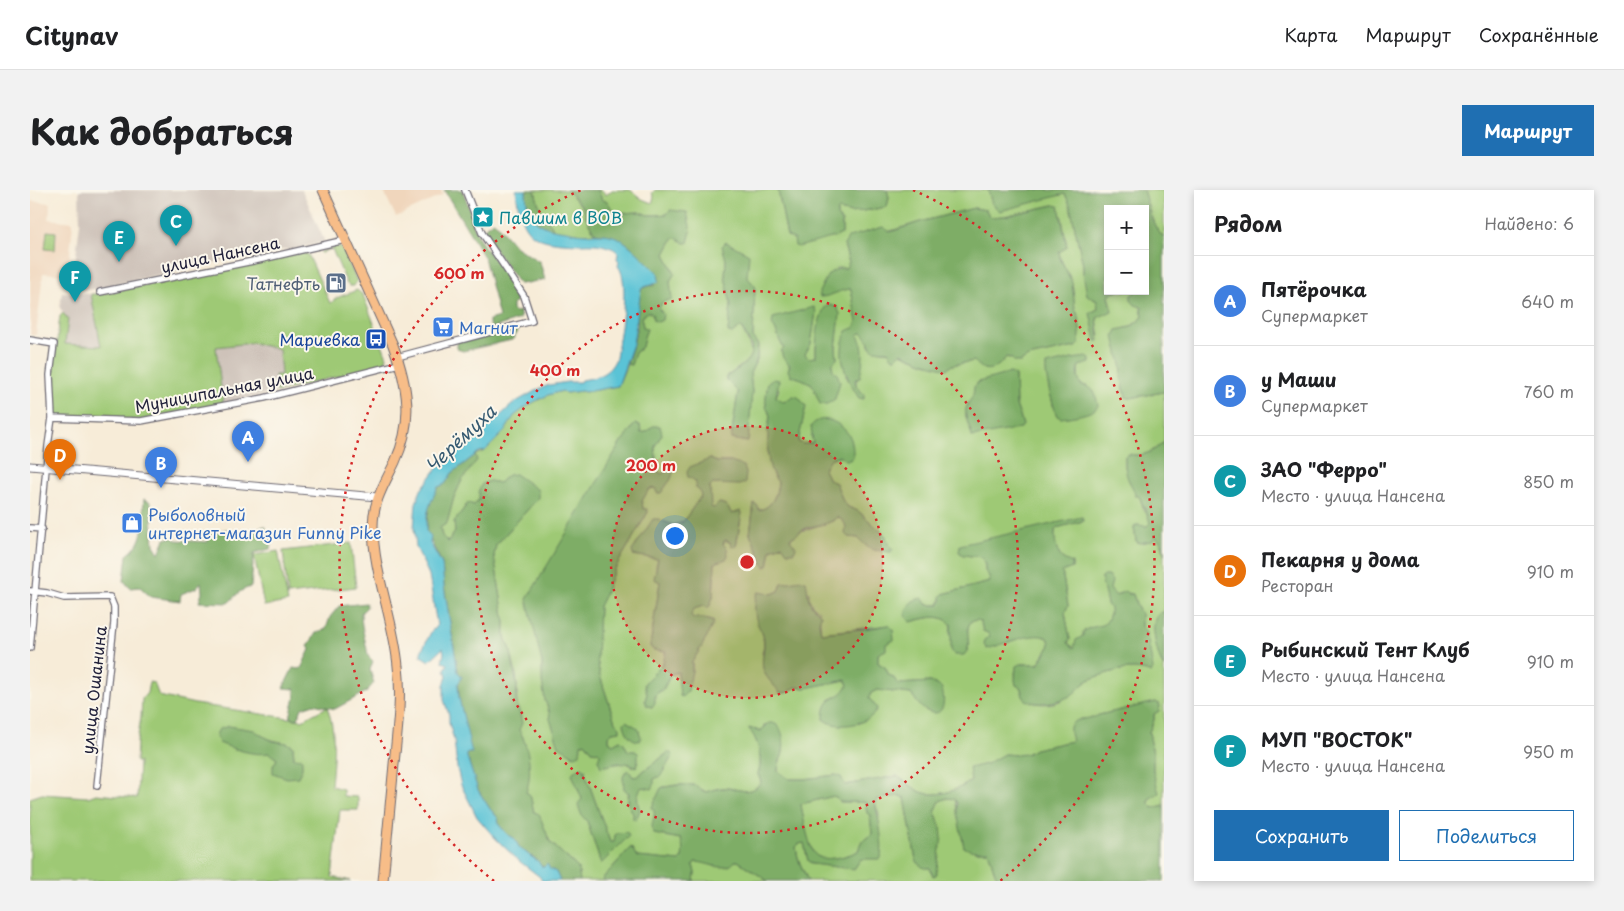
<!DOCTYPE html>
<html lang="ru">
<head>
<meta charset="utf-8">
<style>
  body { margin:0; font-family:"Playpen Sans",sans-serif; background:#f2f2f2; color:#202124 }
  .controls { position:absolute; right:15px; top:15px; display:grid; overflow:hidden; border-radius:0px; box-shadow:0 2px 8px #0003 }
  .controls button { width:45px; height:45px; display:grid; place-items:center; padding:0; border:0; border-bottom:1px solid #e0e0e0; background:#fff; color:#202124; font:25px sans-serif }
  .you { position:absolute; left:644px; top:345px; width:18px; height:18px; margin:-12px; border:4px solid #fff; border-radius:50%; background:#1a73e8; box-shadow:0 0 0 8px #1a73e833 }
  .badge { display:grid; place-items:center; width:32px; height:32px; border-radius:50%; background:#1f6fb2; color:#fff; font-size:16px; font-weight:700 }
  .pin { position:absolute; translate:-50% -41px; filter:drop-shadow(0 1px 2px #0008) }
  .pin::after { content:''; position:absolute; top:26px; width:18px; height:15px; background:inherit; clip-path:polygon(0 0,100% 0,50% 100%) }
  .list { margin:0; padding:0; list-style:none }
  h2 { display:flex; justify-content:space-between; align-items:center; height:65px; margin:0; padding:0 20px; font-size:21px }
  h2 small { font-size:16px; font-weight:400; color:#757577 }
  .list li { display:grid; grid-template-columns:32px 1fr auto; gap:15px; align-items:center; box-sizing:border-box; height:90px; padding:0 20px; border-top:1px solid #e0e0e0 }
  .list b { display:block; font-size:19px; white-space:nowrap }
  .list p { margin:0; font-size:16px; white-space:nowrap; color:#757577 }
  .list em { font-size:16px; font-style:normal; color:#757577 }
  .actions { display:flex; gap:10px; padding:15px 20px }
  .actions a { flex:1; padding:11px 0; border:1px solid #1f6fb2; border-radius:0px; text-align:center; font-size:18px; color:#1f6fb2 }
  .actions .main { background:#1f6fb2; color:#fff }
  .map { position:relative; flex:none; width:1134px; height:691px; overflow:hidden; border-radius:0px }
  header { display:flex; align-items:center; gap:30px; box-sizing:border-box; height:70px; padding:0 25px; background:#fff; border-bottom:1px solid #e0e0e0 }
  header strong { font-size:24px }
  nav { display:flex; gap:28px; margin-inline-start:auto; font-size:18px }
  .intro { display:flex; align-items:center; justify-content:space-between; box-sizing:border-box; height:120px; padding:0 30px }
  h1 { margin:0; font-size:35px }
  .button { padding:12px 22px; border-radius:0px; background:#1f6fb2; color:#fff; font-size:18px; font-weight:700 }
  main { display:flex; gap:30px; padding:0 30px }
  aside { flex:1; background:#fff; border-radius:0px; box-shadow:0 2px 8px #0003 }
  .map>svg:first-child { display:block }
  .built { fill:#f0d6bc }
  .industrial { fill:#cec2b9 }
  .green { fill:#9ec975; stroke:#607658; fill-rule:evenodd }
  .forest { fill:#7ead66; stroke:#506850; fill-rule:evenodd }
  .water { fill:#5ac3d6; stroke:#3e7288 }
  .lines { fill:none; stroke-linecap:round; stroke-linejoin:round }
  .minor-casing { stroke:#6d6972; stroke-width:8 }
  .tertiary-casing { stroke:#6d6972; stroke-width:9 }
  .primary-casing { stroke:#6d6972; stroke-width:11 }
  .minor { stroke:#fff; stroke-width:5.5 }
  .tertiary { stroke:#fff; stroke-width:7 }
  .primary { stroke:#f7bd88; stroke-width:9 }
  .ring { fill:none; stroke:#d62828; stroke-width:2.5; stroke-dasharray:2.5 5 }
  .labels { text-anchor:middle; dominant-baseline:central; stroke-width:4; stroke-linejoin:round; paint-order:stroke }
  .culture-label { font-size:16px; fill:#0d838f; stroke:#fbf7ec; text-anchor:start }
  .street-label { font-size:16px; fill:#22223b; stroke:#fbf7ec }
  .service-label { font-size:16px; fill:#4e5e75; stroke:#fbf7ec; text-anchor:end }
  .shop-label { font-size:16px; fill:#366cbe; stroke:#fbf7ec; text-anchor:start }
  .transit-label { font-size:16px; fill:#164399; stroke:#fbf7ec; text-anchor:end }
  .water-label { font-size:18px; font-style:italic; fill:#365a71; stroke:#fbf7ec }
  .centre { fill:#d62828; stroke:#fbf7ec; stroke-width:2.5 }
  .ring-label { font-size:15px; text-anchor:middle; font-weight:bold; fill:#d62828; stroke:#fbf7ec; stroke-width:4; stroke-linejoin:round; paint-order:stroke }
</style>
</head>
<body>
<header>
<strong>Citynav</strong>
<nav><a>Карта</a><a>Маршрут</a><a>Сохранённые</a></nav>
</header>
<div class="intro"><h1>Как добраться</h1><a class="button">Маршрут</a></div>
<main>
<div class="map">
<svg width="1134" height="691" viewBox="0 0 1134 691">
  <rect width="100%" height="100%" fill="#fbf7ec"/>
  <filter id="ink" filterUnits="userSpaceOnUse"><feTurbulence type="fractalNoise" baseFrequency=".02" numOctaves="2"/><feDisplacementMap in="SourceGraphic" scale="10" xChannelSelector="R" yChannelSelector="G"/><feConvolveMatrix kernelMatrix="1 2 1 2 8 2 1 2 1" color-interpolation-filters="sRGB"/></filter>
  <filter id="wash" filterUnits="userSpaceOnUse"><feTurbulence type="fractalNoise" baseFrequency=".0096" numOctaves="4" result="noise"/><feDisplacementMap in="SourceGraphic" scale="20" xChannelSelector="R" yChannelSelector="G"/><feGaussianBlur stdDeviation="1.12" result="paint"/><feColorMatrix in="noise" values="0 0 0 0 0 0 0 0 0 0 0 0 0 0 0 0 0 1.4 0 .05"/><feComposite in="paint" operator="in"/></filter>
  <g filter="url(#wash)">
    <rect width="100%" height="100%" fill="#f7ecd8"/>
    <path class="built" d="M353,0H411L413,5L366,27Z
      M0,11L20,13L19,29L43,32L38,85L13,83L6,145H0Z"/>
    <path class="industrial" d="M49,0H272L294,50L293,52L257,61L256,59L234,63V66L229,67L228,63L58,100L42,98L50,33Z
      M32,102L61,104L71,156L35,154L38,129L30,118Z
      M222,153L249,159L251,185L245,186L247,202L193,213L186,157Z"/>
    <path class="green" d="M505,0H537L553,18L557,30L565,43L554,44L523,40C522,33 517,31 514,25C509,18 507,9 505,0Z
      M568,0H572L576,5L582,0H600L612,9L622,13L624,8L622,3L625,0H748L757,46L812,44V32L807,26V22L809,20L821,23L857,17L859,7L857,0H958L962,14L1035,4L1040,15L1053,75V83L1061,108L1067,111L1068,119L1060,123L1070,146L1067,128L1082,116L1079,106L1084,102L1107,101L1113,127L1100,137L1087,140L1092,179L1091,186L1096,207L1100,208L1134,202V252C1124,261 1113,268 1099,264L1095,266V277L1099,291L1109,305L1114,320L1118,325L1120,333L1117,336L1106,335L1104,338L1106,351L1109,353L1121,351L1127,347L1133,356L1134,364V421C1133,422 1128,424 1127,426C1120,435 1128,469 1134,478V615L1123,618L1119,615V609L1128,603L1123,581V564L1119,542L1124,530V524L1129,521L1130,515L1126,512L1069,525L1063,529H1050L1042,551L1005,559L996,564L986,565L974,564L957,574L940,578L941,591C929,600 906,608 891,602C883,598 875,591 867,586L815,595L806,585L774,589H759L748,581C748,570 755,564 753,556L735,534L732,541L724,545C729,557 733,572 728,584L731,592C721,606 710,599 697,598C689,597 683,600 676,602L665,595C658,596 654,595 647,595C642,595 639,597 633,597L625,620L624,644L651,649L653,659L652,669L650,671L606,667L601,657L573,688L574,691H550L548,678L520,652L509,625L504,622L500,605L496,602L493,547L488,540L491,527C484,517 488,507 487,496C487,483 482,469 480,457C473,448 475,442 475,432L464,366L466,355L508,308L478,285L469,293L460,291L452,294L449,300L450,309L444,315L438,313L424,332L425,342L418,352L412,346L410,338L417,333L424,307L432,290L447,270L445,265L455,261L475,241L484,226L500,214L518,205L532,201L536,203L551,201L555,202L588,196L597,174L601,175L605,163L612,157L614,146L617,139L613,137L611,127L618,122L633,124L629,119L632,112L641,109L640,91L645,83L635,64L643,49L646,48L655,53L637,24L626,25H618L610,22L591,23L582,19L577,11L572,10ZM1023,15L1028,16L1032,28L1037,57L1029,62L1030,68L1042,92L1045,119L1049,127L1050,143L1049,154L1045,157L998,167L990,172L976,167L954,179L944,171L922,175L895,173L870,163L851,161L839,156L838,148L833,143L828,144L826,195L834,205L829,208L816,186L813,168V156L827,132L821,99L813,100L806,78H816L819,73L814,55L890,32L944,18L956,20L960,27L974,26ZM696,70L725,96L723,148L728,155L727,169L720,183L722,202L717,252L701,249L708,202L696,190V187C724,166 727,169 711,137L698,142L701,115L695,86ZM786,122L781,153L775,164L778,169L786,167V156L810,124L806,158L807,168L802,174L803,181L790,214L783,194L772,189L760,185C760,167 750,154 745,138ZM1042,169H1048C1050,178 1046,186 1051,195L1058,196L1023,216C1022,206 1017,197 1018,187ZM985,186L986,215L993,235L942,247C941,238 934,228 936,219C940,203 971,193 985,186ZM738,192L749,199L746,207L754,212L763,206L776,216L768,252L773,254L783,253L781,245L809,266C799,268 797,272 794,280L799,290L806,293L813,311L818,317L828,321L855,345L859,355H835L828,348L823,347L814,331L807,327L803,331L771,341L752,355L741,359L738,376L735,377L720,344L724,313L729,320C742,318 747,304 748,292L743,286L737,262L739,254L738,237L740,226L736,216ZM605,234L610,235L611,243L616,242L623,236L632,244L625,256L627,281L632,284L642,277L625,298L618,299L612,311L613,319L618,322L584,380L574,406L569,416L567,469L570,486L585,532L590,541L582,542L579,546V551L583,554L590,550L594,553L598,562L605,561L603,577L597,573L575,575L568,570L571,565L569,562L562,561L555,552L550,554L551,559L543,566C520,543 512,504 512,473L590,254ZM680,269L687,272H701L691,294H683L680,297V317L684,318L690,313L696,315L702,324L712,323L706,356L695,350L685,373L683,407L673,416L664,419L660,425L663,428L682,430L672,456L662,472V481L650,506L648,482L641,484L633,500L625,504L622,517L617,516L615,510L617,504L614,494L633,473L636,462L623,460L620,456L630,392L626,376L628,369L603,365L628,329C637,334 643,337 653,332L671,306L670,300L665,290ZM1052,327L1053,331L1026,338C1023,346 1026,361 1031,367C1034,370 1038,372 1042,374V378L1032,381L1038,415L1035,423L1040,449L1038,453L1044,458L1057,439C1068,436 1077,437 1080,425C1081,420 1081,419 1077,414L1078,386L1079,399L1086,406L1092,402L1103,404L1107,417L1111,423V436L1116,443L1121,483C1103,474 1079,482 1061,489C1051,493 1042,504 1032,510C1024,515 1002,516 995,508C992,506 992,502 991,498L986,495L985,482L990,474H1008L1020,455L1019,449C1009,440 988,448 977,453L961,447L958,443L953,441L951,433L948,430L941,431C936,437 937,447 939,454L920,444L921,434C910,422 895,429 880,432L892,408L897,415H909L913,404L960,392L959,386L955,381V375L952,367L933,365ZM749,401H779C778,410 781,416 789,421L791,443L859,435L856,454L848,464V473L855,477L859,485L863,487L868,494L901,492L910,521C895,526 890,514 881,504L847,500L841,503L839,509L847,518L845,523L828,534L799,510L814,503L818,495L816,490L775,498L766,497L756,503L732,463L734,455L732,440L735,404H742ZM639,562L627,587L608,600L607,614L598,612L599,581L603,587L609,586L612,582ZM555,579V583L580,652L582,653L584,652L571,674L557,631L552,626V609L546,591Z
      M1113,0H1134V47C1123,41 1117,12 1113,0Z
      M17,41L26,42L25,60L15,59Z
      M306,56L312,58L327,91L324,96H320L317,94L302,59L295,61L292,64L290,62Z
      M270,63L278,64L300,113L304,111V109L327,100L333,105L357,167L355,172L352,175L247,202L245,185H251L249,159L222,153L186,157L193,213L111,230L24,227L23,185L30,126L33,123L38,129L35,154L71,156L61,104H71Z
      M321,353L326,397L258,405L253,361Z
      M248,361L258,412L234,416L224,365Z
      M119,492L124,493L129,506L165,514L272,530L297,517C307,542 303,570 301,596L313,599V606L328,607V620H310L302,687L321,691H0V608L12,604L58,607L66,604L107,608L109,572H106L107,552L111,527L112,509L117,503ZM224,540C239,553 248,549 263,556L264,568L243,576L247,569L239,563L204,559Z
      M804,606L811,612H835L837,623L840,625L842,644L831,652L828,661C819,666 791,674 784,663C778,656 772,623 771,614Z
      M870,606L875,608L886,670L900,678L903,686L906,685L911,638L905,622L910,611L917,608L925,609L934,657L945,661H958C963,672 962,681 970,691H778C772,676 768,673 766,657L769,654L774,653L778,671L782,674L824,679L850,639L848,635L849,625L845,613L847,608Z
      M704,671H708L738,691H664L665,683L663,675L665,672H675L686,677Z"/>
    <path class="forest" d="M414,0H432C440,15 441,33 449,48C461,71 484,85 486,112L482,115V120L485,122L490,121V129L462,138L459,134V130L469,127L454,67Z
      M496,0H505C507,9 509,18 514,25C517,31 522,33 523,40C501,32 496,22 496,0Z
      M537,0H568L572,10L577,11L582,19L591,23L610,22L618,25H626L637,24L640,20L657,22L661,41L658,53H655L646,48L643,49L635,64L645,83L640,91L642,109L632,112L629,119L633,124L632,130L628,132L623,130L622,124L618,122L611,127L613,137L617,139L614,147L612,157L605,163L601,175L597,174C601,162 605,149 607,136C608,126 606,110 611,100C613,96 620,96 625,95C610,64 602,48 565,43L557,30L553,17Z
      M748,0H857L859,7L857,17L821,23L809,20L807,22V26L812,32V44L805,47L768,57L765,56L764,49L757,46Z
      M958,0H1113C1117,12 1123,41 1134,47V202L1100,208L1096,207L1091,186L1092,179L1084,146L1087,140L1101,137L1113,127L1112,117L1105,115L1101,110V105L1107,101H1115V19H1078V101H1089L1084,102L1079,106L1082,121L1067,128L1069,151H1066L1060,123L1068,119L1067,111L1057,105L1053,83V75L1040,15L1035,4L970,21L962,14Z
      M1024,15L1029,16L1037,57L1029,62L1030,68L1042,92L1045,119L1049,127L1050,143L1049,154L1045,157L998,167L990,172H985L981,168L976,167C973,173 962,182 954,179C951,178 947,174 944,171L922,175L917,179L895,173L871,163L866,168H863L858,161C833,161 845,156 833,143L828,144C828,147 830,149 831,152C835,163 832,176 830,187L825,190L826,195L834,205V209L829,208C816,188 805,164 817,141L824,138L827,132L821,99C810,99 802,107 790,107L789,102C797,87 797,79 816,78L819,72L814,55L819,47L853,37L860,42L890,32L944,18L956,20L960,27L975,26Z
      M464,31L486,57L510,72L515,90C506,90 498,94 489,94L458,49L454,40L456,36Z
      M696,52L719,64L717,87L725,96L723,148L728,155L727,169L720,183L722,202L718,252L701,249L708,202L696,190V187C706,180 725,170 721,156C719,150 714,143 711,137L702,144L698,142L701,115L695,86L696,70L692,56Z
      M800,115L807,117L810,124L806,158L807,169L802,174L803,181L807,183L810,192L805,209L797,214H790L782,194L772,189L760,185L758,180L760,175L753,168L751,161L754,158C748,151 748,141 742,135L743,128L784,117L786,122L781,154L775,164L778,168L786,167C786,151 787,131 795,117Z
      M486,138L488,141L486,145L482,150L433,161L427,159V151Z
      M1057,167L1060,169V173L1049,176C1046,182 1048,189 1051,195C1058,196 1064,199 1066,206C1066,207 1068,214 1068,215C1067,224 1038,227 1031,228L1027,226C1023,215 1014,185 1016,175L1042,169Z
      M980,183L985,186L986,215L993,235L991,238L942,247C941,238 934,228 936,219C938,210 944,210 944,197L948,192Z
      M742,189L749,190L746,207L754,212L763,206L768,207L776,216L768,252L773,254L783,253L781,236C793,221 815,235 821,249C823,254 823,261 823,266L820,270H816L809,266C800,267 797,272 794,280L799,290L806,293L813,311L818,317L828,321L855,345L859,355L863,359L861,362L844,360L835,355L828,348L818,347L815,344C817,335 815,331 807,327C798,337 783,334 772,340C767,343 767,346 761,347L760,349L766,357L764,362H757L752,355L741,359L738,376L735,377L720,344L724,313L727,315L729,320C742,318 747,304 748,292C735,277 738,257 738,239C738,235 740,231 740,227C740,223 737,219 736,216C735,208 737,199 738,192Z
      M605,234L610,235L611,243L616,242L623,236H630L632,244L625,256L627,281L632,284L642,277L644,280L641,289L631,303H627L625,298L619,299L612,311L613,319H617L618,322L584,380L574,406L569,416L567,469L570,486L585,532L590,537V541L582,542L579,546V551L583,554L590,550L594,553L598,561H605L608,563V572L606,577L597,573L593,574L589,573L571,577L568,570L570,564L568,562L562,561L555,552L551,554L550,564L545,566L529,556L520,529L519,520L515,511L512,492V473L497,409L590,254Z
      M1134,252V364L1133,356L1127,347L1121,351L1109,353L1106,351L1104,338L1106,335L1117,336L1120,333C1118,323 1112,315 1109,306H1105C1104,299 1102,297 1099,291C1095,284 1095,274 1095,266L1099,264C1113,268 1124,261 1134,252Z
      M445,265L447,270L432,290L424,307L417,333L410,338L412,346L418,352L425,342L424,332L438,313L444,315L449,309V300L452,294L460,291L469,293L478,285L485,284L508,300V308L466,355L464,366L475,432C475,442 473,448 480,457L487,496L486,509L492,533L489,540C499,556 503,584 496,602L500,605L504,622L509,624L520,652L548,678L550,691H530L526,682L520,679L517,674L514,677L511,676L505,668L500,666L489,657L484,648L478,645L469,635L468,628L460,619L448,600L437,567V563H441L429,508L428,482L414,396L412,374L396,341L399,314L408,297L415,294L422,283Z
      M680,269L687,272H701L713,276L716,282L715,293L709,295L683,294L680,297L681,317L684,318L689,313L696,315L702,324L710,321L712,322L706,356L702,357L700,352L695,350L693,354L697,358L698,365L696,369L685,373L683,407L680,416L677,418L673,416L664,419L661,425L663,428H672L684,432L672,456L662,472V481L658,501L652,507L650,506L648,482L641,484L633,499L625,505V513L622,517L617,516L615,510L617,504L614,494L633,473L636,462L623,460L620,456L630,392L624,389L628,369L603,365L602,361L623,329H628L643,335L653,332L671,306L670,301L666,298C667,291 665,290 658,287L657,282L660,277Z
      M114,309L119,311L121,314L124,355L129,363L135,349L143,347L145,350L178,352V347L183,343L197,339L201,347C213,344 223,338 235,336L242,352L240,359L224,363L221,397C209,400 207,405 198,413L169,412L172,403L171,392L166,398L151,404L150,411L121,407L110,397L100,398L94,391L97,365C117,351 112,331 114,309Z
      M1052,327L1053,331L1026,338C1023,345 1026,361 1031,367C1034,370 1038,371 1042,373V378L1032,382L1038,415L1035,423L1040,449L1038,453L1044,458L1046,450L1053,446V442C1063,433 1076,440 1079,426C1081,420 1081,419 1077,414L1071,388L1073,386H1078L1082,391L1080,399L1086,406L1095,401L1098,404H1103L1107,417L1111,423V436L1116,443L1118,450L1123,479L1121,483C1103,474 1079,482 1061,489C1052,493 1047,502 1040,506C1030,512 1004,517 995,509C992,506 992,502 991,498L986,495L985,490L986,476L990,474H1009L1020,455L1019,449C1007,439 972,455 957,459L954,455L955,449L960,447L958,443L953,441L951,433L948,430L941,431C933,441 944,456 934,465H925L921,460V434C910,422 894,429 880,432L875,425C878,414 881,410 892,408L897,415H909L911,412V407L913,404L960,392L959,386L955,381V375L952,367L933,365L929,362L930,355Z
      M771,390L776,391C778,398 777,409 782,416C785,420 788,420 791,425L789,432L791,443L842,438L859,435L863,440L864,450L856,454V460L848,464V473L855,477L859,485L863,487L868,494L901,492L911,497C916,508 915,530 897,521C891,519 885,509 881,504L847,500L841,503L839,508L847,518C842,535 807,540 794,530C794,502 809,513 818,495L816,490L775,498L766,497L756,503H750C746,497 739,491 735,484C730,475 734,463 734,454C734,442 730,441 727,432C724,424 724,409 728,402L742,404L749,401L752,393Z
      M336,413L337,417L331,423C331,438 336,451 338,466L343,471L340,480L344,493L336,502L305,519L284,514L272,518L268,529L260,528C262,517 266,509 265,499L253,498L263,478L269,479L273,477C274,469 278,465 280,459L278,456L286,443L296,439L300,427L309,416Z
      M1134,421V478C1128,468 1119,435 1127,426C1128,424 1133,422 1134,421Z
      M1126,512L1130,515L1129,521L1124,524V530L1119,542L1123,564V581L1129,603L1119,609V614L1123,618L1134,615V691H970C962,681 963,672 958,661C950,661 941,662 934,657L927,623V613L924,609L917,608L910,611L905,622L911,638L912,647L906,685L903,686L900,678C893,679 890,676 886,670L875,608L870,606L847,609L845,613C848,624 855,660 850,669H831L824,679L782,674L778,671L774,653L769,654L766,657C768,673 772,677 778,691H738L708,671H705C696,684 678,672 665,672L663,675L665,683L664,691H574L573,688L601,657L607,667L650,671L652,669L653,659L651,649L624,644C618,633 629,626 622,617L631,598C637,596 661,593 666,596C670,598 672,601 676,602C682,600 688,598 695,598C709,598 721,607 731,592L728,584C733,571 729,551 719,539V538L731,541C734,537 735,534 740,533C753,532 755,553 753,562C752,570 748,570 748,581L759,589H774L806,585L811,587L815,595L867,586C875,591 883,598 891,602C906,608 929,600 941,591L939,578L956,574L974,564L986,565L996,564L1005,559L1042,551C1041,547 1039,542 1040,538C1041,527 1061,530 1069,525ZM804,606L810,612H835L837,623L840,625L842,644L831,652L828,661C819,666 791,674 784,663C779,656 772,623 771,614Z
      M596,531L608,538L611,547L609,551C599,550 595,541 594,533Z
      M199,536L224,540L231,545L243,551L257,553L263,556L264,568L272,569V578L268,587L257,588L243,583V576L247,569L239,563C224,566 204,559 189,553L186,545L189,539Z
      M639,562L643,565L630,587H627L624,589V595L622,599L612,597C606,603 607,613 610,620L606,630L603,629V623L601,621L598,612L599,603L594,599L593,587L596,581H599L603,587L609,586L612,582Z
      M552,577L555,579V583L580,652H584L585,645L588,643L597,642L599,646L571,674L557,631C551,626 550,622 548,614L552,609L542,584L544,581Z"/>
    <path class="water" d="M486,0H496C496,30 508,38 536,41C542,42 549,44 555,44C566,44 577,43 586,47C599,52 617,73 628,83L629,91C623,96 616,95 611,99L603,154L588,196L555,202L551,201L536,203L532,201L518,205L500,214L484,226L475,241L455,261L449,262L422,283L415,294L408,297C400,313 396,322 396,341L401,346L400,353L412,374L414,396L428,482L432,487L428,494L429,508L442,563H437V567L448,600L460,619L468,628L469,635L478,645L484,648L489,657L500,666L508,671L511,676L514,677L517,674L520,679L526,682L530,691H512L510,687L489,671L465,648L447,627L431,595L427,578L424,550L419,533V525L414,510V496L417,486L415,479L418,474L412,472L414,463L413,458L399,471L391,466V462L402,440L405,439L407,436L399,385L386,357L384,338L386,313L391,300L408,277L430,259L435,260L437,256L484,213L505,201L519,195L537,192H550L551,190C566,188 580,184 586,168C589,147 601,92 588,76L589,71L587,69L588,63C584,58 581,58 575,56C566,53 558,54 549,54C503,52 491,48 486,0Z"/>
  </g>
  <g filter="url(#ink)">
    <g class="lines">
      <g class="minor-casing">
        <path id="minor" d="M70,102L228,70L315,50
          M0,150L24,154L20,185L22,228L18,256L0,458
          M367,167L502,131L494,106L452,43L435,0
          M22,228L111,231L234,208L369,174
          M0,338L12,339
          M0,401L17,403L34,408L80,407L84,417V433L67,596"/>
      </g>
      <g class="tertiary-casing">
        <path id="tertiary" d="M0,276L347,307"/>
      </g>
      <g class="primary-casing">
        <path id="primary" d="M293,0L363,155C378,196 384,231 365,272C355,293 343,311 343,336C343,383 364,429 368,476C372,509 367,542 364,574C360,613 357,652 353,691"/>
      </g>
      <use href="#minor" class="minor"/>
      <use href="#tertiary" class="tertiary"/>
      <use href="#primary" class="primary"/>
    </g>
  </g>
  <circle cx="717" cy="372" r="136" fill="#d62828" fill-opacity=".12"/>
  <g class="ring">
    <circle cx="717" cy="372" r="136"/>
    <circle cx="717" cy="372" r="271"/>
    <path d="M464 691A407 407 0 0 1 551 0M883 0A407 407 0 0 1 970 691"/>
  </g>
  <defs>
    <g id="sight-square" transform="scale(1.125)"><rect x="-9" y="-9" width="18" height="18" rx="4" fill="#0f9aa8" stroke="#fbf7ec"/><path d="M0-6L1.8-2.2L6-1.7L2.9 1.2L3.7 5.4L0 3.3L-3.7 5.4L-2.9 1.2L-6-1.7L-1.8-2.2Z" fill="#fff"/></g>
    <g id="fuel-square" transform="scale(1.125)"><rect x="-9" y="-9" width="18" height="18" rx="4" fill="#5c6f8a" stroke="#fbf7ec"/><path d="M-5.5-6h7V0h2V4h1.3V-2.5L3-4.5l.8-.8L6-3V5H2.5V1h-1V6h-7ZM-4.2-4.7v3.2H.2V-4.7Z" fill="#fff"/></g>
    <g id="supermarket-square" transform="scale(1.125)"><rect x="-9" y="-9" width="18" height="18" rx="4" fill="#3f7fe0" stroke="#fbf7ec"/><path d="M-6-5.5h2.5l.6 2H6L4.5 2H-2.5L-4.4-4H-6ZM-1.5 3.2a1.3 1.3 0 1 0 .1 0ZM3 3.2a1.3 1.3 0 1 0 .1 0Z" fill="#fff"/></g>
    <g id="bus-square" transform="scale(1.125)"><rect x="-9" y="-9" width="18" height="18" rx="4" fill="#1a4fb4" stroke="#fbf7ec"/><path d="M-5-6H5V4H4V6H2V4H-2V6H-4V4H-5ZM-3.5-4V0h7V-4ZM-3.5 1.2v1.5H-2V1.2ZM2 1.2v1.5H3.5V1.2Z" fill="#fff"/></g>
    <g id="shop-square" transform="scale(1.125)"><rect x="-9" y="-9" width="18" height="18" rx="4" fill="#3f7fe0" stroke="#fbf7ec"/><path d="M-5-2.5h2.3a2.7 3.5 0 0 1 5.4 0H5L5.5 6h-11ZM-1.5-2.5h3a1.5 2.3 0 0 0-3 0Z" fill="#fff"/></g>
  </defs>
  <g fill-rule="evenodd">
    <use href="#sight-square" x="453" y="27"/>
    <use href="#fuel-square" x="306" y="93"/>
    <use href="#supermarket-square" x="413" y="137"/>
    <use href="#bus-square" x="346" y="149"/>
    <use href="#shop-square" x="102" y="333"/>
  </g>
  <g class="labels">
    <g class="culture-label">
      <text x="469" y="27">Павшим в ВОВ</text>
    </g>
    <g class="street-label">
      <text transform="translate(190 64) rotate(-12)">улица Нансена</text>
      <text transform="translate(194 199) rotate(-11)">Муниципальная улица</text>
      <text transform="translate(63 500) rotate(-84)">улица Ошанина</text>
    </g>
    <g class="service-label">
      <text x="290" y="93">Татнефть</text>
    </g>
    <g class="shop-label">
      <text x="429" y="137">Магнит</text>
      <text x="118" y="324">Рыболовный<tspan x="118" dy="18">интернет-магазин Funny Pike</tspan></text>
    </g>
    <g class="transit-label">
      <text x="330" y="149">Мариевка</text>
    </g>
    <g class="water-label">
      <text transform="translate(430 248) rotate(-43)">Черёмуха</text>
    </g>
  </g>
  <circle cx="717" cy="372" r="8" class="centre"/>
  <g class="ring-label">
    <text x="429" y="89">600 m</text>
    <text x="525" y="186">400 m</text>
    <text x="621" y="281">200 m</text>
  </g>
</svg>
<div class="controls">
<button>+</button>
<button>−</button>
</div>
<div class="you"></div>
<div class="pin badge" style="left:218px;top:272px;background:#3f7fe0">A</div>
<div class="pin badge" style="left:131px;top:298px;background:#3f7fe0">B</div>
<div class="pin badge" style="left:146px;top:56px;background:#0f9aa8">C</div>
<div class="pin badge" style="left:30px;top:290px;background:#e8710a">D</div>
<div class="pin badge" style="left:89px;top:72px;background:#0f9aa8">E</div>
<div class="pin badge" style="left:45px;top:112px;background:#0f9aa8">F</div>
</div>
<aside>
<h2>Рядом<small>Найдено: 6</small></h2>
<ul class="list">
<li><span class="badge" style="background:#3f7fe0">A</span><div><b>Пятёрочка</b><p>Супермаркет</p></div><em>640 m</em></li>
<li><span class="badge" style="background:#3f7fe0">B</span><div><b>у Маши</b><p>Супермаркет</p></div><em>760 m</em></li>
<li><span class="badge" style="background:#0f9aa8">C</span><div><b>ЗАО &quot;Ферро&quot;</b><p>Место · улица Нансена</p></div><em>850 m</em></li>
<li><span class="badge" style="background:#e8710a">D</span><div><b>Пекарня у дома</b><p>Ресторан</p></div><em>910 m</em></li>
<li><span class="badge" style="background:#0f9aa8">E</span><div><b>Рыбинский Тент Клуб</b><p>Место · улица Нансена</p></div><em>910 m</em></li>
<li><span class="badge" style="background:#0f9aa8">F</span><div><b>МУП &quot;ВОСТОК&quot;</b><p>Место · улица Нансена</p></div><em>950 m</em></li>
</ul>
<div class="actions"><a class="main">Сохранить</a><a>Поделиться</a></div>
</aside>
</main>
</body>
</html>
